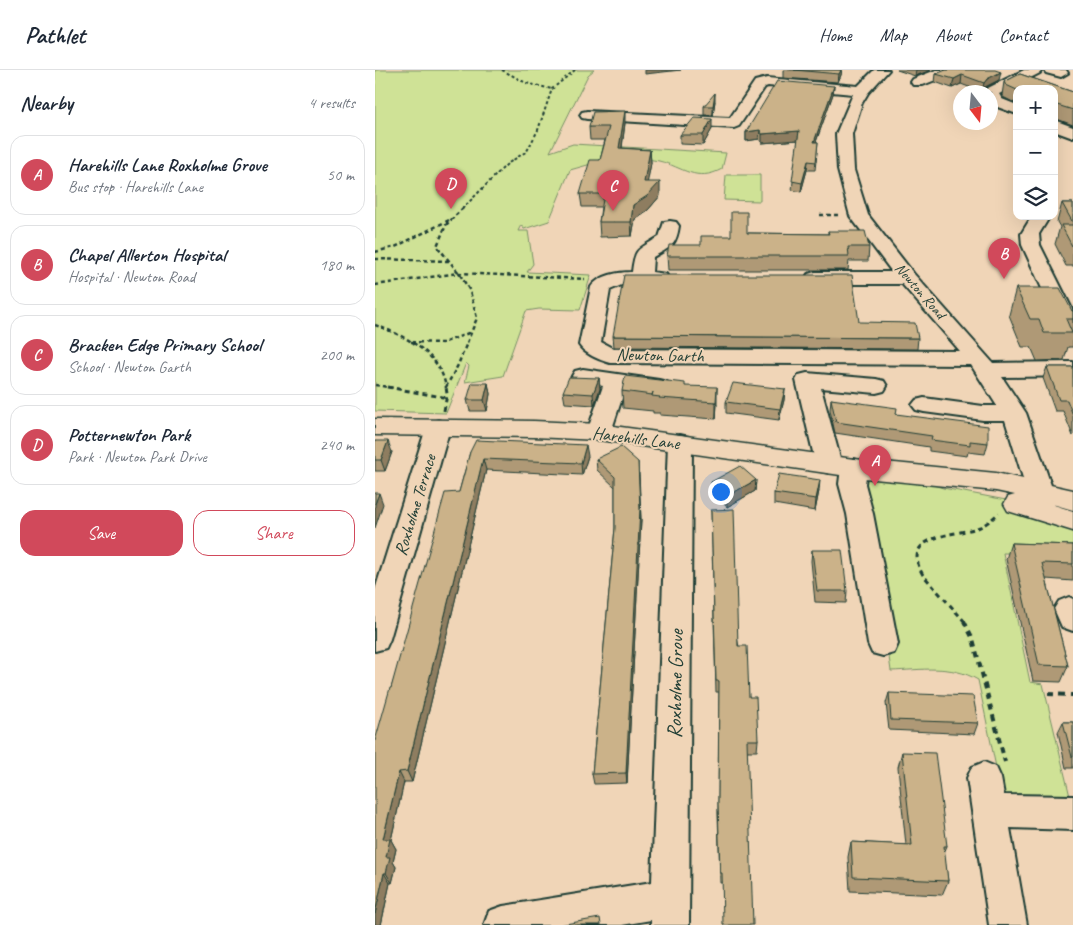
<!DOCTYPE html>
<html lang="en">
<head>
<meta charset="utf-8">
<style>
  body { margin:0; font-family:Caveat,sans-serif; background:#f2f2f3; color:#1f2937 }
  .controls { position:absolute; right:15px; top:15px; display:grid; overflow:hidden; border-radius:10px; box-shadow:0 5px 20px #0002 }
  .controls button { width:45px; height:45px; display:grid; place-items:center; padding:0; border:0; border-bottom:1px solid #e0e1e3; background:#fff; color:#1f2937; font:25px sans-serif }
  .compass { position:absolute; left:578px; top:15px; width:45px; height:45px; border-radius:50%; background:#fff; box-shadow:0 5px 20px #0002; rotate:164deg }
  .you { position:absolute; left:345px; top:421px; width:18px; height:18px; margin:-12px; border:4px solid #fff; border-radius:50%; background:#1a73e8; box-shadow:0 0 0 8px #1a73e833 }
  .badge { display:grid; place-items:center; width:32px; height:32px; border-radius:50%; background:#d1495b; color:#fff; font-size:16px; font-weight:700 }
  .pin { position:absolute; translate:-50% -41px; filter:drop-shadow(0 1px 2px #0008) }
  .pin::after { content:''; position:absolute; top:26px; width:18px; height:15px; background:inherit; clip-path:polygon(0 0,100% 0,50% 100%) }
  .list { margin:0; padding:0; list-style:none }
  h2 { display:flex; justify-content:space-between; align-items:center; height:65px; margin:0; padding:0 20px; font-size:21px }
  h2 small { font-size:16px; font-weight:400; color:#747a83 }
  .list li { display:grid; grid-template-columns:32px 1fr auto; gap:15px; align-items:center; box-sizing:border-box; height:80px; margin:0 10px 10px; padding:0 10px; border:1px solid #e0e1e3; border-radius:15px }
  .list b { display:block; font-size:19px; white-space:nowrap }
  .list p { margin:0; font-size:16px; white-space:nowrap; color:#747a83 }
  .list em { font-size:16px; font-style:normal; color:#747a83 }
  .actions { display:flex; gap:10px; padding:15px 20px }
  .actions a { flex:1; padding:11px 0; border:1px solid #d1495b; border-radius:15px; text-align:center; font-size:18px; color:#d1495b }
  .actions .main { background:#d1495b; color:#fff }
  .icon { flex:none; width:28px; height:28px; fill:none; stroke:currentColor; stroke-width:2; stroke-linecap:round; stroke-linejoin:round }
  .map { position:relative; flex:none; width:698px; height:855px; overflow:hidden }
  header { display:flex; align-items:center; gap:30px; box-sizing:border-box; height:70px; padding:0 25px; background:#fff; border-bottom:1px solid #e0e1e3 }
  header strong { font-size:24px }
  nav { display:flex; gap:28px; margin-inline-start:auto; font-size:18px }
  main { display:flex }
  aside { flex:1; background:#fff }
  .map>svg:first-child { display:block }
  .green { fill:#cfe296; stroke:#779065 }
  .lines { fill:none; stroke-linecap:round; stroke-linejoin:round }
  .minor-casing { stroke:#1f3d34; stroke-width:4 }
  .major-casing { stroke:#1f3d34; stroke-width:3 }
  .path-far3 { stroke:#1f3d34; stroke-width:2; stroke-dasharray:3 2.5; stroke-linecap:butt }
  .path-far2 { stroke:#1f3d34; stroke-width:2.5; stroke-dasharray:4 3; stroke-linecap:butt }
  .path-far1 { stroke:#1f3d34; stroke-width:3; stroke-dasharray:5 4; stroke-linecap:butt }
  .path { stroke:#1f3d34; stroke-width:4; stroke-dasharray:6 5; stroke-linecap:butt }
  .minor { fill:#f0d5b7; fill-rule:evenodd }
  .major { fill:#f0d5b7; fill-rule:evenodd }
  .wall { fill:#af9976; stroke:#1f3d34 }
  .shaded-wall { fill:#8e7d60; stroke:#1f3d34 }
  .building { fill:#cbb289; stroke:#1f3d34 }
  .labels { text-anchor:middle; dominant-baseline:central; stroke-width:4; stroke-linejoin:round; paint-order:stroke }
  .far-street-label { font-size:15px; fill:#1f3d34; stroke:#f0d5b7 }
  .street-label { font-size:18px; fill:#1f3d34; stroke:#f0d5b7 }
  .near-street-label { font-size:21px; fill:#1f3d34; stroke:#f0d5b7 }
</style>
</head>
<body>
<header>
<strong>Pathlet</strong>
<nav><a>Home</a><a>Map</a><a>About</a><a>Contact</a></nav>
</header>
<main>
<aside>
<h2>Nearby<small>4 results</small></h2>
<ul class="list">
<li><span class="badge">A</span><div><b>Harehills Lane Roxholme Grove</b><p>Bus stop · Harehills Lane</p></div><em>50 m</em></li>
<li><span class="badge">B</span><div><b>Chapel Allerton Hospital</b><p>Hospital · Newton Road</p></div><em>180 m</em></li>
<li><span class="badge">C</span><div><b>Bracken Edge Primary School</b><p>School · Newton Garth</p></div><em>200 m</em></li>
<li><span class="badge">D</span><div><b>Potternewton Park</b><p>Park · Newton Park Drive</p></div><em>240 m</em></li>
</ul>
<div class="actions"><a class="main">Save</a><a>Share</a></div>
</aside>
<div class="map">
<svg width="698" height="855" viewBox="0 0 698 855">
  <rect width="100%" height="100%" fill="#f0d5b7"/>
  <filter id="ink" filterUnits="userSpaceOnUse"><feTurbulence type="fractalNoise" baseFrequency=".02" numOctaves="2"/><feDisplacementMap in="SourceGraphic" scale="10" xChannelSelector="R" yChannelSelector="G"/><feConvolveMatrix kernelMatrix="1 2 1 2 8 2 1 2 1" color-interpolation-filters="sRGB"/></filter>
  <g filter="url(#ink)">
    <path class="green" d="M0,0H219L213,5L175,82L198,74L351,83L347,99C321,113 308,97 284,91C274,89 262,88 252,88C234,88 213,95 195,100L174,151L149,159L146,155L143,161H153L158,194L152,202L216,205L205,240L164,239L151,241L128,306L90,312L94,296L91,293L71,343L0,341Z
      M351,105H385V131L349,130Z
      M488,399L520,403L568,418L631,430L698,450V484L628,483L655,612L668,614L698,739L630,741L603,610C576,594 546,600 516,601Z"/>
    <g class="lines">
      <g class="minor-casing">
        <path id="minor" d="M499,0H514L493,23L487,33L477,64L479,100L493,145L539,204L618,293L698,292V306L627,307L651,343L678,421L680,440L676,447L667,449L658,447L654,440L652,421L630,350H608L549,342L541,340L537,335L541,330L549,328L608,336H622L596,295L235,293C224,290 210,284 204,275L216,217C224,205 244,202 257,202C260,177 263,180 284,167L289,152L295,151L301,152L304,156C301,177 295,177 278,187L277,202L291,204L294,208L291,212L249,214L235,220L226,272L239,279L585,281L527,214H440L433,212L430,208L433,204L440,202H517L475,146L463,100L461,64L478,24L393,16L390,17L364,56L359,58L212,49L207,48L205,45L207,42L212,41L355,48L380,11L392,8L483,16Z
          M561,0H580L578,3L548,15H538L536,12L538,9Z
          M649,0H667L665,3L624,24L627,29L642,35V44L617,35L616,22H609L611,19Z
          M669,0H691L693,3L686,7L671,3Z
          M679,50L698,57V68L679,61Z
          M657,146H675L664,164L665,175L698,241V268L690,267L687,262L647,175L646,164Z
          M208,299L284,310L292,312L295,317L292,322L284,324L250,319L236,362L233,368L224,370L215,368L212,362L228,316L200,311L197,306L200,301Z
          M432,303L501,309L509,311L512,316L509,321L501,323L446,318L467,395L463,401L454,403L445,401L441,395L421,310L424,305Z
          M63,350L72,353L75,358L15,569L11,578L0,581V520L51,358L54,353Z
          M305,365L314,367L317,373L314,855H276V850L247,855H109L114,841L128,836L277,812L293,373L296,367Z
          M479,389L488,392L492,398L490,414L498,444L523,574L519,583L508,586L497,583L493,574L472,444L464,414L466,398L470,392Z
          M694,527L698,529V561L687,557L679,539L684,531Z
          M609,692L621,697L626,708L629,725L698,726V760L635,758L652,855H614L592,708L597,697Z"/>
      </g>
      <g class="major-casing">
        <path id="major" d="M0,349L159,351L224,354L479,389L621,403L698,420V440L660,429L698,441V461L633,441L629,434L633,427L640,425L621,421L479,407L224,370L159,367L0,365Z"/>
      </g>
      <path class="path-far3" d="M127,0L151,13L177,19
        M87,139L132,94L152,81L163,60L177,19L200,0"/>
      <path class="path-far2" d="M445,145H465
        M0,182L20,177L76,149
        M0,189L74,191
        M0,215L84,203L210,209
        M0,255C30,266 66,283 71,318
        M36,272L68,273L96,262
        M0,315L19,318
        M71,317L83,295L102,248L95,221L84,203L62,176L71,155L88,138"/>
      <path class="path-far1" d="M12,317L73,328
        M69,341L72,324L71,317
        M590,552L548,505C523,463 583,466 605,457C613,453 618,448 624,443"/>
      <path class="path" d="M589,551L598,569L630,692
        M673,624L698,625"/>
      <use href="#minor" class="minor"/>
      <use href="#major" class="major"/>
    </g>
    <path class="wall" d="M408,0H467L466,5L463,12L408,8Z
      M522,0H556L540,6Z
      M622,1L624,10L610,17L607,22L586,14L577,18L560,12L561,4Z
      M645,4L698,22V55L679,48V19H642V34L628,27L627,25L629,12Z
      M459,16L458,24L441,72H443L440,100H432L426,122L417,120L423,70L387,73L384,69L371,71V62Z
      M340,31L338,45H329V36Z
      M250,53L247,78L275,80L276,93L272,112L285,126L273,140L260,149L257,166L225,167L224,152L226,137H207L205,124L225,90L230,70H215L214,57Z
      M337,59L328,75L305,74V65Z
      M687,133H698V196H691L680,174L685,157L682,152Z
      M453,161L494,177L493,191H474L473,200H293L292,186L356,166L372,163L453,164Z
      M641,218L698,241V277H693L689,290L662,291L656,277H647L634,245Z
      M238,266L543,268L542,279L239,277Z
      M672,297H698V366L688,341H680L668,308Z
      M224,308L225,319L219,335L190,333L188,322Z
      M113,313L115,324L112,341H95L92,330Z
      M310,316L342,333L341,349L285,345V343H278V341L248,338L247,321Z
      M410,319L409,330L404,350L351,343V332Z
      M456,329L521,344L613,373L610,384L593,382L592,386L554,381V377L460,363L455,340Z
      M0,371L17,382L10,401H0Z
      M95,382L213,386L207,405L111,400L37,712H29L16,770L21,779L18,792L21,797L17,813H15L6,855H0L16,618L84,422Z
      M221,389L264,403L266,450L252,713L219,714L217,704L240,458V417L222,400Z
      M381,410L380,421L352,437L337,423L336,412Z
      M444,421L440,441L399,434V423Z
      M336,440L383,670L382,681H372L347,813H345L343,743L344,622H341Z
      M636,473L698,475V511L671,509L693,596L686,612L658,611L631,489Z
      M437,480L472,521L471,533L440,532L436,491Z
      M514,623L603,653L599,664L514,660L511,633Z
      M688,652H698V698H691L683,662Z
      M527,682L572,776L569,783L573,811L567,825L475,821L473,787L476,772L531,775L523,697Z"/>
    <path class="shaded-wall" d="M270,0H306L270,4Z
      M466,0H467L466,5L463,12L464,4Z
      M541,0H556L540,6Z
      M626,2L624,10L610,17L607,22L609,13L612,9Z
      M587,5L586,14L577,18L579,9Z
      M459,16L458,24L438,80L439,72Z
      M340,23V31L338,45V36Z
      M250,41V53L245,91L244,78Z
      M337,49V59L328,75V65Z
      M385,60L384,69L371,71V62Z
      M424,61L423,70L387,73V64Z
      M275,80L276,93L270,126L269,112Z
      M433,91L432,100L426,122L427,113Z
      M285,112V126L273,140L260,149L257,166L256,152L258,135Z
      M224,308L225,319L219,335L218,324Z
      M113,313L115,324L112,341L109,330Z
      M342,317V333L341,349V332Z
      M410,319L409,330L404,350L405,339Z
      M13,371L17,382L10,401L6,390Z
      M211,375L213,386L207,405L206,393Z
      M108,389L111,400L37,712L32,701Z
      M263,392L266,450L252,713L251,703Z
      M381,410L380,421L352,437V426Z
      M445,410L444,421L440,441L441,429Z
      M4,423L8,434L0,458V434Z
      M24,702L29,712L16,770L21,779L18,792L21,797L17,813L11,803V787L8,769Z
      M9,803L15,813L6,855H0V844Z"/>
    <path class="building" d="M419,0H466L464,4Z
      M571,0H620L626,2L612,9L609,13L587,5L579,9L561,4Z
      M645,4L698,22V40L679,34V19H642V20L631,15L629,12Z
      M402,11L459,16L439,72H443L441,92L433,91L427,113L417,111L424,61L387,64L385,60L371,62Z
      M340,23L338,36H329Z
      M250,41L244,78L275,80L269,112H285L272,126L258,135L256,152H224L229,124H205L215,90H225L234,57H214L218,42Z
      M319,48L337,49L328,65H305Z
      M687,133H698V153Z
      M356,142H372V163L454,164L453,161H490L494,177H473L474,186H292L294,175H326V166H356Z
      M686,155H698V176H697Z
      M249,205H477L484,252L540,253L543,268L238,266Z
      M641,218H685L697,241H698V249H691L697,263H669L664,249H655Z
      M672,297H698V345L692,330H684Z
      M250,306L310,313V316L342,317L341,332L284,328L285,327L277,326L278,322L277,325L247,321Z
      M194,307L224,308L218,324L188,322Z
      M97,313H113L109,330H92Z
      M358,313L410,319L405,339L351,332Z
      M456,329L522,338L521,344L613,356V373L595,371V375L556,370L557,366L461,352Z
      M101,370L211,375L206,393L108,389L32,701L24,702L8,769H15L11,787H15L11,803H9L0,844V671L15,618H16L70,423L84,422L95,382Z
      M0,371H13L6,390H0Z
      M246,377L263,392L265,439L251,703L217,704L240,458V407L221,389Z
      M365,396L381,410L352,426L336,412Z
      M404,404L445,410L441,429L399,423Z
      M0,423H4L0,434Z
      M359,439L363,576H372L374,627H381L383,670H372L378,855H348L347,803H345L343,733L344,611H341L336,440Z
      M636,473L698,475V494L667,493L693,596L664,595Z
      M437,480H467L472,521H442Z
      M514,623L598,626L603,653L516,650Z
      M688,652H698V687H697Z
      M527,682L560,683L572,776H569L573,811L478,807L476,772L537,775Z
      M225,848L226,855H184Z"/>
  </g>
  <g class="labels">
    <g class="far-street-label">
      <text transform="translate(545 221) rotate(49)">Newton Road</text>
    </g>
    <g class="street-label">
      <text transform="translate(285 285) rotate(1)">Newton Garth</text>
      <text transform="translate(261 368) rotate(7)">Harehills Lane</text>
      <text transform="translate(40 435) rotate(-73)">Roxholme Terrace</text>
    </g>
    <g class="near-street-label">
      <text transform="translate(300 614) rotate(-89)">Roxholme Grove</text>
    </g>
  </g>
</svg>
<div class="controls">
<button>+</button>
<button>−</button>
<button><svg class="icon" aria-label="layers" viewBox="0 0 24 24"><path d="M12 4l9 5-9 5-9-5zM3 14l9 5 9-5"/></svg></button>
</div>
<svg class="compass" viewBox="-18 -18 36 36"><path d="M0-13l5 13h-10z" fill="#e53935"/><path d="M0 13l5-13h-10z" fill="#747a83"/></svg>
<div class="you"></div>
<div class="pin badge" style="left:500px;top:416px">A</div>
<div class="pin badge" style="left:629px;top:209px">B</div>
<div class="pin badge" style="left:238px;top:141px">C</div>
<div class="pin badge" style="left:76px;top:139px">D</div>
</div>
</main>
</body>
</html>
